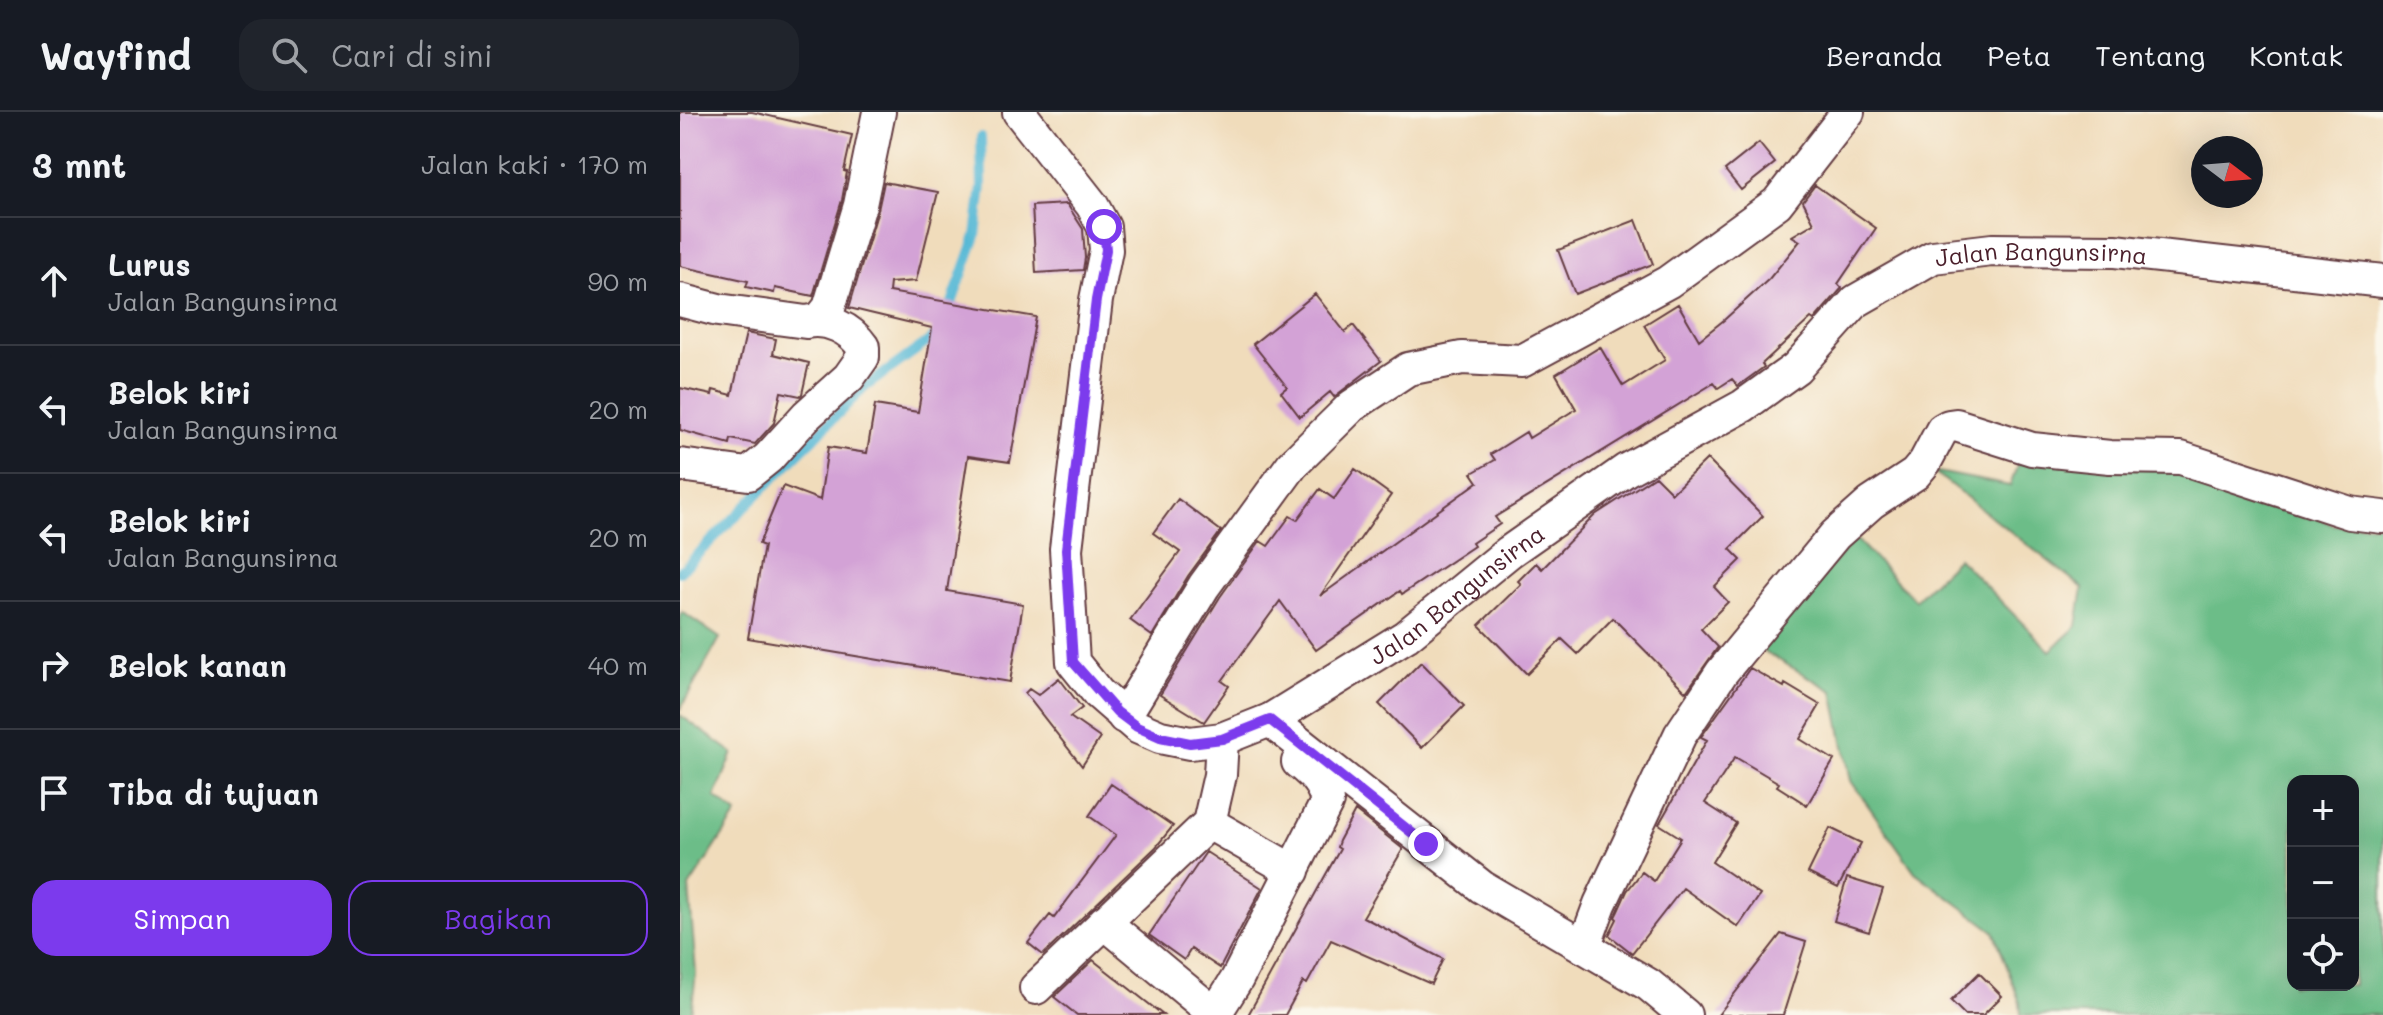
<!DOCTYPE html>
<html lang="id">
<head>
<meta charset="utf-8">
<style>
  body { margin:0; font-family:Mali,sans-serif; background:#20242c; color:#f1f3f6 }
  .controls { position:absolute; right:24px; bottom:24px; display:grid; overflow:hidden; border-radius:16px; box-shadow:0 8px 32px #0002 }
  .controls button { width:72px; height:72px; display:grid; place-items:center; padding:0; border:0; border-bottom:2px solid #363941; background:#171b24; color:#f1f3f6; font:40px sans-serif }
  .compass { position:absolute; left:1511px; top:24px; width:72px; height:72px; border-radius:50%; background:#171b24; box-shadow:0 8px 32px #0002; rotate:106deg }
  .stop { position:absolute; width:24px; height:24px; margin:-18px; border:6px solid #7c3aed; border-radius:50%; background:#fff }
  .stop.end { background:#7c3aed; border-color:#fff; box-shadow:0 2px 8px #0008 }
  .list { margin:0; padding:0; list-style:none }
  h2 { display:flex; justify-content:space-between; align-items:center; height:104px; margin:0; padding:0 32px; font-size:34px }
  h2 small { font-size:26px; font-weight:400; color:#9ea1a6 }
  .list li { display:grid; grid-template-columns:52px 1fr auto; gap:24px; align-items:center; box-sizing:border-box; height:128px; padding:0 32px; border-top:2px solid #363941 }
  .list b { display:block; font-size:30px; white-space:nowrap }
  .list p { margin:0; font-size:26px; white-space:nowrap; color:#9ea1a6 }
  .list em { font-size:26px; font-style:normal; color:#9ea1a6 }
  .actions { display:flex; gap:16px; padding:24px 32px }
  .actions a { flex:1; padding:18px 0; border:2px solid #7c3aed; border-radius:24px; text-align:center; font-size:28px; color:#7c3aed }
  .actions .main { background:#7c3aed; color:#fff }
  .icon { flex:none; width:44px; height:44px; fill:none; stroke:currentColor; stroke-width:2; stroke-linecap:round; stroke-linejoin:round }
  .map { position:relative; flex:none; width:1703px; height:903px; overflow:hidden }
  header { display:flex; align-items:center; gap:48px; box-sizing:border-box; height:112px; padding:0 40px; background:#171b24; border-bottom:2px solid #363941 }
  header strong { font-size:38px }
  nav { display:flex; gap:44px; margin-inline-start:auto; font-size:28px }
  .search { width:560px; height:72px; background:#20242c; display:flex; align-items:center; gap:20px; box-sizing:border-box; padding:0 28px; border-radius:24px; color:#9ea1a6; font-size:30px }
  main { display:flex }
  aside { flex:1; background:#171b24 }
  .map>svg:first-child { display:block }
  .forest { fill:#6cbd88; stroke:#5b6e5a; stroke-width:2; fill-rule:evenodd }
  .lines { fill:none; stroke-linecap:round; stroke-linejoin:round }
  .stream { stroke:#58b9d6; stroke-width:10 }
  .building { fill:#d3a2d6 }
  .minor-casing { stroke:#633b41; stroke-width:36 }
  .minor { stroke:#fff; stroke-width:32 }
  .route { stroke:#7c3aed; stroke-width:10 }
  .labels { text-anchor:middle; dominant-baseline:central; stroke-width:6; stroke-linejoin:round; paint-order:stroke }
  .street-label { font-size:24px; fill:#4a1f2b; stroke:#fbf7ec }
</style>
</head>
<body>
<header>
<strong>Wayfind</strong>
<div class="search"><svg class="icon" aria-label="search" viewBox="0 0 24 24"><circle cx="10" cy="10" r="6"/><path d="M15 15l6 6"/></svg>Cari di sini</div>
<nav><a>Beranda</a><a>Peta</a><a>Tentang</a><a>Kontak</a></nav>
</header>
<main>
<aside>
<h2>3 mnt<small>Jalan kaki · 170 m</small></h2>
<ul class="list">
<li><svg class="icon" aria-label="ahead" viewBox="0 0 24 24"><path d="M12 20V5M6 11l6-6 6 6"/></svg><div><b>Lurus</b><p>Jalan Bangunsirna</p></div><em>90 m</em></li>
<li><svg class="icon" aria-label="left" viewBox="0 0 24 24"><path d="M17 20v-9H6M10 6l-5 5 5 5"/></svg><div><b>Belok kiri</b><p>Jalan Bangunsirna</p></div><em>20 m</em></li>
<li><svg class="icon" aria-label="left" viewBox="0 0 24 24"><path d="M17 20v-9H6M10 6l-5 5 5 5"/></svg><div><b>Belok kiri</b><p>Jalan Bangunsirna</p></div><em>20 m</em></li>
<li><svg class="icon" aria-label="right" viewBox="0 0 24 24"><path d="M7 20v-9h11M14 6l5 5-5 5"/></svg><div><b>Belok kanan</b></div><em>40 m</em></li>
<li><svg class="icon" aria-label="arrive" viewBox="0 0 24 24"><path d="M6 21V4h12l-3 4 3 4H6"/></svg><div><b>Tiba di tujuan</b></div></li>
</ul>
<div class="actions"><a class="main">Simpan</a><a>Bagikan</a></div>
</aside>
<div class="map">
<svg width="1703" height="903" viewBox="0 0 1703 903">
  <rect width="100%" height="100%" fill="#fbf7ec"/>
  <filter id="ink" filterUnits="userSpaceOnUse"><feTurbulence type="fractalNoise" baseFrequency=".0125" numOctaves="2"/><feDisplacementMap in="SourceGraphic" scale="16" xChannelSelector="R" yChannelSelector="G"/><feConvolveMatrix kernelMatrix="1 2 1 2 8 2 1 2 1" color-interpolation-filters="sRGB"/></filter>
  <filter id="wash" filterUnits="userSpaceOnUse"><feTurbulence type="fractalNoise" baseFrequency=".006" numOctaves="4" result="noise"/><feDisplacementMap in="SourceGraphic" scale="32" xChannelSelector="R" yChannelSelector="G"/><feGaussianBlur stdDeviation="1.8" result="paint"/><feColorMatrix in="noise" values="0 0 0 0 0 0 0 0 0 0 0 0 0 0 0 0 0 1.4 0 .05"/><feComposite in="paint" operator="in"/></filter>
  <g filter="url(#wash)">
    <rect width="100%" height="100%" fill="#f0dcbb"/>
    <path class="forest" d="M1341,343L1495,359L1609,392L1653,413L1703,412V903H1341L1340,891L1314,819L1235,760L1171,669L1153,579L1078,536L1175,426L1235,488L1278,446L1370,539L1397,514L1403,476L1253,359L1330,374ZM1613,669H1673V873H1613Z
      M2,500L40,526L0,598V504Z
      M0,603L53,641L35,685L57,702L9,775L16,861L11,903H0Z"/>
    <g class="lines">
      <path class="stream" d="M268,202L296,124L302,74L301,25
        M0,460L184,276L261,220"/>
    </g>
    <g id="blocks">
      <path class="building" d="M0,0H72L172,23L164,59L167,60L162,88L133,184L95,176L94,181L66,175L68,169L0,154Z
        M1079,31L1095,51L1061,78L1045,58Z
        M204,70L258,80L236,169L210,171L209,180L356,205L330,350L288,344L267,479L343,492L330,570L68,526L84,434L79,432L103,374L140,388L148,335L187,341L195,293L238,300L252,216L169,196L198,98Z
        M1135,73L1196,116L1158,172L1162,176L1134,208L1131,206L1082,252L1084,255L1058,274L1052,267L1038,276L1034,271L815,405L820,412L792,431L794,434L722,482L720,479L636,538L600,489L542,569L549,574L524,610L480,583L540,485L580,429L588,434L610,404L617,408L640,377L654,387L675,357L711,383L640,484L798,370L792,361L815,348L811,342L846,320L849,326L896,297L876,262L920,235L943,274L985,248L964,213L998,192L1019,228L1044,208L1089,167L1120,129L1112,124L1134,111L1123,89Z
        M387,92L403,117L405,146L403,158L356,161L352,94Z
        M956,108L973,152L895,182L878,138Z
        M635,182L665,220L673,213L701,249L654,285L650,280L620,305L601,280L607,275L573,232Z
        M66,221L96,227L93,242L129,251L122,282L120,284L101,280L94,311L75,332L51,327L50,332L0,318V276L32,283L33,278L52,283Z
        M1027,347L1083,404L1050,437L1061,448L1034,475L1048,490L1021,517L1038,535L1006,580L933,506L898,542L882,527L847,562L799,513L841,472L838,469L856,451L862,457L915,403L975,364L992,381Z
        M498,387L541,419L508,464L472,524L450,508L500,440L473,421Z
        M741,550L784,594L742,636L699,592Z
        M1070,556L1104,575L1105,572L1140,593L1120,627L1154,648L1127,693L1097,674L1099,671L1055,645L1025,691L1056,711L1032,750L1080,783L1058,815L1003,776L952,841L929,823L937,807L935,805L938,799L947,779L962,760L974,769L1001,726L979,712L1027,628L1021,625Z
        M379,566L402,596L390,605L420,626L402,654L345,581L349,577L358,583Z
        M431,672L493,714L476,735L363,843L348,831L370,803L374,806L436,723L409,704Z
        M675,699L723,737L683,805L763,847L751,872L651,828L627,872L623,870L605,903H568L660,737L657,735L659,729Z
        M1150,716L1181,731L1158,776L1128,761Z
        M526,740L582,776L540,856L511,837L504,848L469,823Z
        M1167,766L1203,777L1189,820L1154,809Z
        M1101,822L1126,830L1103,903H1038Z
        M413,848L483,903H397L374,885Z
        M1299,861L1322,884L1303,903H1285L1271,889Z"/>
    </g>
  </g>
  <g filter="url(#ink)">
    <use href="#blocks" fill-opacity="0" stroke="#633b41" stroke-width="2"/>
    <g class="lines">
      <g class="minor-casing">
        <g id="minor">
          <path id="s1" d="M339,0L412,93L424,115L426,138L416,188L386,437L393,550L418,581L457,615L480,625L510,631L542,627L590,608L726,524L829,440L946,358L1063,294L1116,256L1176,189L1253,145L1312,138L1435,139L1703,169"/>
          <path d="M0,188L38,198L126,210C148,206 170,216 183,235V245L169,265L127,303L88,346L68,362L0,353"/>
          <path d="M140,207L149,196L180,93L199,0"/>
          <path d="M444,605L524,474L612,353L672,294L728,257L782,246L842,249L988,170L1097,91L1168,0"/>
          <path d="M590,608L802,775L969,873L1005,903"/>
          <path d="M529,711L613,759"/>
          <path d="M424,810L535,902L557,867L647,690C643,670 632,662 618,650"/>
          <path d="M904,835L920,792L1000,623L1042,560L1155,423L1191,391L1235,362L1245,350L1262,318L1269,314L1276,313L1352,337L1430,345L1501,346L1670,401L1703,405"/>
          <path d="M356,876L529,711L540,663L542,627"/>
        </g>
      </g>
      <use href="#minor" class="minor"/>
    </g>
  </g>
  <g class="lines" filter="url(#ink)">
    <path class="route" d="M424,115L426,138L416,188L386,437L393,550L437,600L457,615L480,625L510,631L542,627L590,608L746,732"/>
  </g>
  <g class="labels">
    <g class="street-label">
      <text stroke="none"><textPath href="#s1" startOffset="1734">Jalan Bangunsirna</textPath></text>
      <text stroke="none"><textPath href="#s1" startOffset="1038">Jalan Bangunsirna</textPath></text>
    </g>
  </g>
</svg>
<div class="controls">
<button>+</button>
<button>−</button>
<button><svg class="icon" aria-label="locate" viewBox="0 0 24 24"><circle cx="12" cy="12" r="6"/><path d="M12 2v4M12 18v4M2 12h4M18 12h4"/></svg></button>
</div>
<svg class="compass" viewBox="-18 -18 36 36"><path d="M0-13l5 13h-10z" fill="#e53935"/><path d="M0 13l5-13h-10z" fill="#9ea1a6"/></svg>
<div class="stop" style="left:424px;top:115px"></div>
<div class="stop end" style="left:746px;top:732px"></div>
</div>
</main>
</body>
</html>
